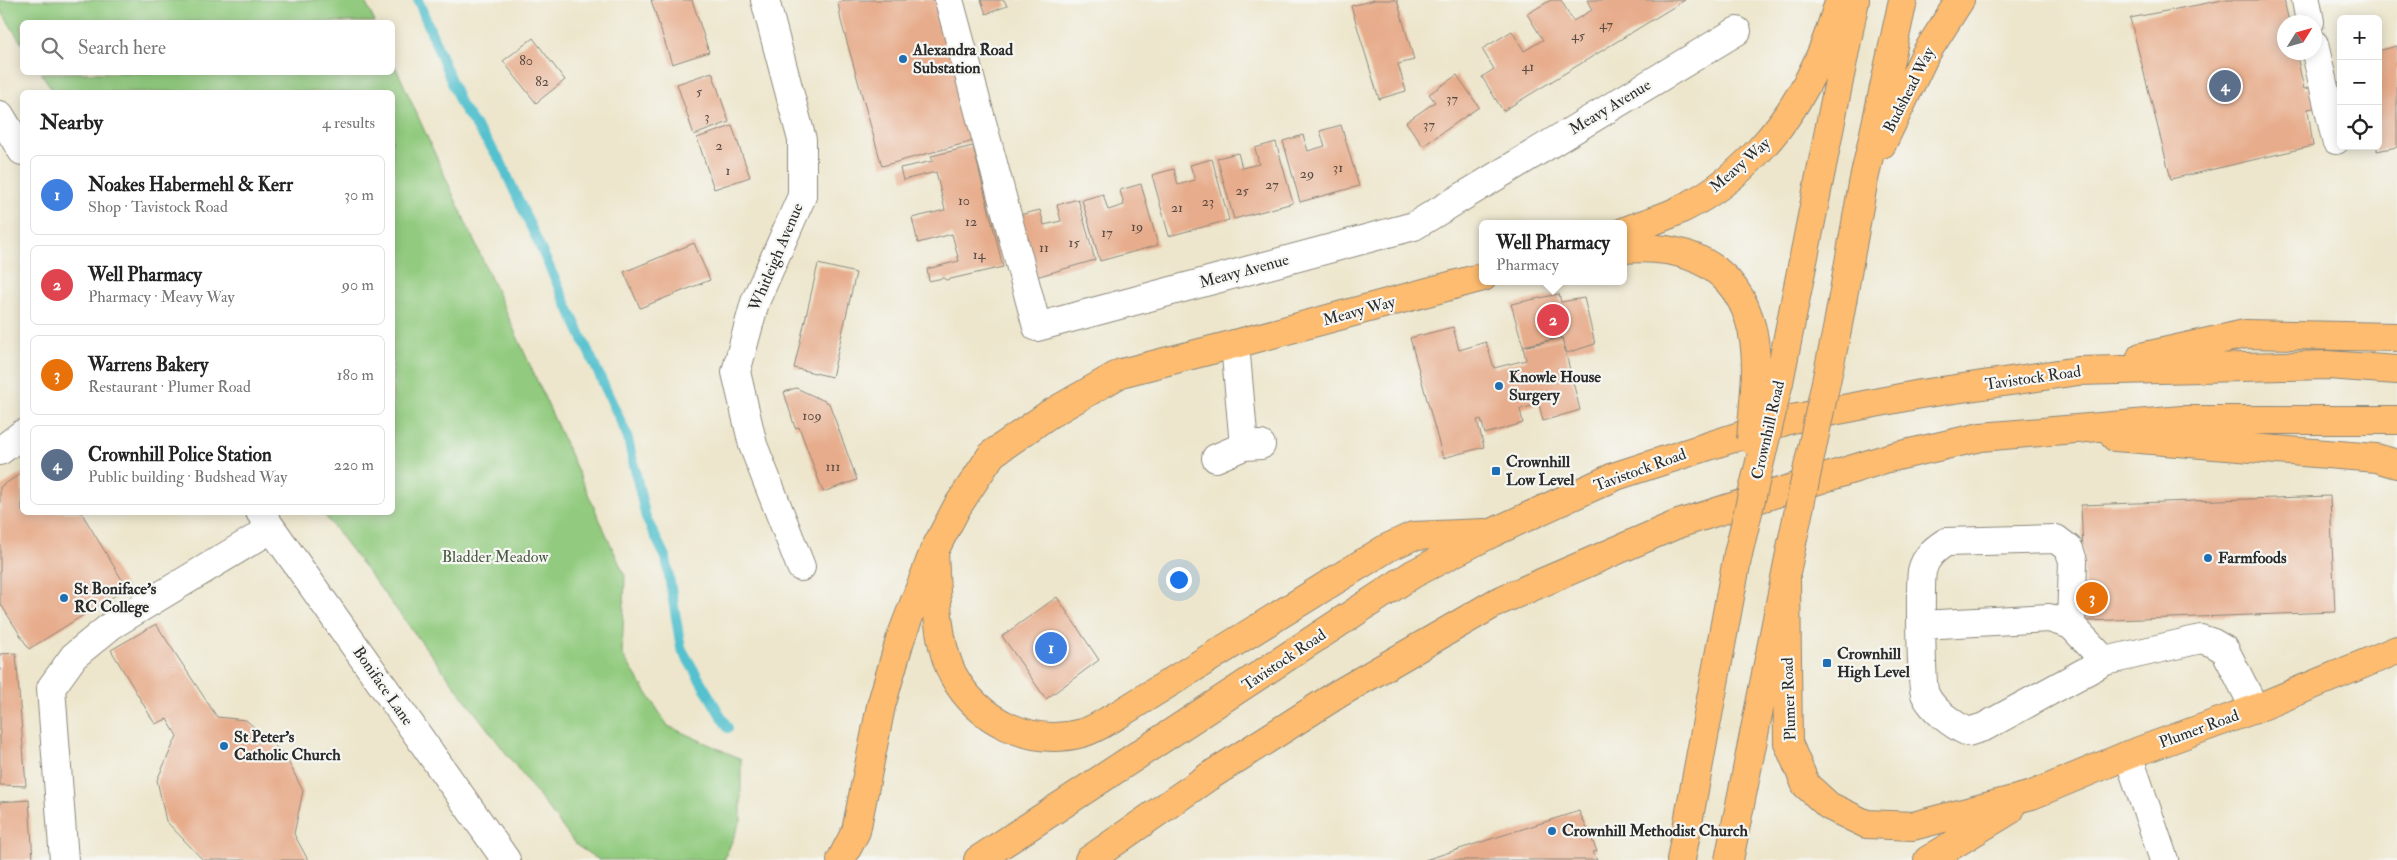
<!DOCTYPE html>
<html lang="en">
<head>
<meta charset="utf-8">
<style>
  body { margin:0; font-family:"IM FELL Double Pica",serif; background:#f6f6f6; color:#222 }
  .controls { position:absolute; right:15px; top:15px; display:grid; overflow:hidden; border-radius:8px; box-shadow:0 2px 12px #0003 }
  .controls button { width:45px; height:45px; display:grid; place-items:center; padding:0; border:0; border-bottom:1px solid #e0e0e0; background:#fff; color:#222; font:25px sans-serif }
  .compass { position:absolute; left:2277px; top:15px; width:45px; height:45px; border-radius:50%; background:#fff; box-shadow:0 2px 12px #0003; rotate:53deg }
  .you { position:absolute; left:1178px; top:579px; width:18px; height:18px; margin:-12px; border:4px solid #fff; border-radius:50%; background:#1a73e8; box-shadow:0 0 0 8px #1a73e833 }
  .badge { display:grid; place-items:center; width:32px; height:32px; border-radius:50%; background:#1f6fb2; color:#fff; font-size:16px; font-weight:700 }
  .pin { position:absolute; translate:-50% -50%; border:2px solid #fff; box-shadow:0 1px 5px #0006 }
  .popup { position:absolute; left:1479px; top:220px; width:148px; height:65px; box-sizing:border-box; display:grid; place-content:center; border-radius:8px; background:#fff; filter:drop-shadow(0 1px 4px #0005); font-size:16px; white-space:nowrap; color:#767676 }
  .popup b { font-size:19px; color:#222 }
  .popup::after { content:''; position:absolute; left:50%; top:100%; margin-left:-10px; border:10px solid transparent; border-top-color:#fff }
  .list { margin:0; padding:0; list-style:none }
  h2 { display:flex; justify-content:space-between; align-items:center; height:65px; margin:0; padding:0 20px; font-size:21px }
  h2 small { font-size:16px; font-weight:400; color:#767676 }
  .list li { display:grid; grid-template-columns:32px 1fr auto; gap:15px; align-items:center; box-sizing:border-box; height:80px; margin:0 10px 10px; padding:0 10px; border:1px solid #e0e0e0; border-radius:8px }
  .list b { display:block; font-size:19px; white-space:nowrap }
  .list p { margin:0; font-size:16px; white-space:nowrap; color:#767676 }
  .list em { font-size:16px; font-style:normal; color:#767676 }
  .icon { flex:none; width:28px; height:28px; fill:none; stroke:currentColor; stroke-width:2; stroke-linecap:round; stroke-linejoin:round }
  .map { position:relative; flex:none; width:2397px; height:860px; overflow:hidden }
  .search { position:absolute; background:#fff; box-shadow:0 2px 12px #0003; left:20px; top:20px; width:375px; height:55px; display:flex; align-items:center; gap:12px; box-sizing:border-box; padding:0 18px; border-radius:8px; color:#767676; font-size:19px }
  .panel { position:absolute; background:#fff; box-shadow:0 2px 12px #0003; left:20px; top:90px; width:375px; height:425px; border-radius:8px }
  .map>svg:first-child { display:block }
  .green { fill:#92cb7f; stroke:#5e7b55 }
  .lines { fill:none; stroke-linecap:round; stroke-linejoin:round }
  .stream { stroke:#55c1ce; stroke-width:10 }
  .building { fill:#e7ac8b }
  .minor-casing { stroke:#8c887c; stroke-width:30 }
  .major-casing { stroke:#8c887c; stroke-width:30 }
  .highway-casing { stroke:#8c887c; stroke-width:30 }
  .minor { stroke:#fff; stroke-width:28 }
  .major { stroke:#fdbc6f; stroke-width:28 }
  .highway { stroke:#fdbc6f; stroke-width:28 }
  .major-bridge-casing { stroke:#8c887c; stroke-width:30; stroke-linecap:butt }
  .major-bridge { stroke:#fdbc6f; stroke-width:28 }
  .poi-dot { fill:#1f6fb2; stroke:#f6f6f2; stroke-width:2 }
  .labels { text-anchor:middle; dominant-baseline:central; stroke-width:4.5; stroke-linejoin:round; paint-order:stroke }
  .number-label { font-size:14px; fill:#5a4b43 }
  .poi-label { font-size:16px; font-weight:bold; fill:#2b2b2b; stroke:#f6f6f2; text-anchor:start }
  .street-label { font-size:16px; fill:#2b2b2b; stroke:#f6f6f2 }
  .park-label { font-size:16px; fill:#4a5b44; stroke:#f6f6f2 }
</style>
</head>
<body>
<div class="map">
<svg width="2397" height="860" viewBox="0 0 2397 860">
  <rect width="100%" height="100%" fill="#f6f6f2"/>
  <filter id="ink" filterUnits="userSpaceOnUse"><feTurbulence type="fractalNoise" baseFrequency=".02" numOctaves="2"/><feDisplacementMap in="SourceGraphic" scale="10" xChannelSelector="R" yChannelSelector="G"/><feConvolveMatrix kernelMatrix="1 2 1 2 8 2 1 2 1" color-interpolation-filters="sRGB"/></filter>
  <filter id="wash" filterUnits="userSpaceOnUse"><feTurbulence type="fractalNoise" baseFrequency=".0096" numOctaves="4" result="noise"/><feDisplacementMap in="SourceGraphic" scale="20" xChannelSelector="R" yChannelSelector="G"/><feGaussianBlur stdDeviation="1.12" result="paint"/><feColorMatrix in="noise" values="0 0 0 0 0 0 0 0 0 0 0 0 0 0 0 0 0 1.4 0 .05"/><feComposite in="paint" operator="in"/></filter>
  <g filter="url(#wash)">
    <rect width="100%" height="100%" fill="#ede6cc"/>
    <path class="green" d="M0,0H364L375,22H22V44L0,9Z
      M393,61L625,576L622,654L668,726L741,759V820L724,860H599L576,845L323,513L392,512V92H54L41,73L392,72Z"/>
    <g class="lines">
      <path class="stream" d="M418,0L461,105L500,160L627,435L646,518L666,558L681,648L728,728"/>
    </g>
    <g id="blocks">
      <path class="building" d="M651,0H692L709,52L672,64Z
        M845,0H938L977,140L882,166L841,21L838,2Z
        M981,0H1004L1007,6L986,14Z
        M1375,0H1397L1414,60L1398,64L1406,91L1379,99L1351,6Z
        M1551,0H1561L1573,21L1592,10L1587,0H1685L1503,111L1482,77L1494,69L1482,49L1512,31L1524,51L1543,40L1527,14Z
        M2223,0H2284L2289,22H2284V52H2296L2304,89L2341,82V103L2308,109L2313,146L2171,179L2130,18Z
        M533,38L565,80L536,103L503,61Z
        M2397,46V147L2377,151L2378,51Z
        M712,72L729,122L694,135L677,84Z
        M1457,75L1479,107L1423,146L1406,122L1435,102L1429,94Z
        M1341,125L1359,186L1300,202L1283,141L1303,135L1308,151L1325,146L1320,131Z
        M732,126L750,177L714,189L697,138Z
        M1276,142L1293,203L1234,219L1217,158L1238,153L1242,168L1259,164L1255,148Z
        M973,146L1003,267L946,280L943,278L929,281L927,269L959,261L952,234L918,243L912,218L945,210L936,172L903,180L900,168L933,161L931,156Z
        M1212,159L1229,220L1169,236L1152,175L1174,169L1178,185L1195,180L1190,165Z
        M1141,184L1158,245L1100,261L1082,200L1103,194L1108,210L1124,205L1120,190Z
        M1078,199L1095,260L1036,277L1019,215L1040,210L1044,225L1061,221L1057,205Z
        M694,243L710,280L640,308L624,272Z
        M818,264L856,273L832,377L794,368Z
        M1559,294L1561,302L1584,298L1595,344L1567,353L1562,337L1523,346L1511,304Z
        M1453,327L1459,350L1486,342L1494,368L1526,360L1523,347L1562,338L1580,410L1543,421L1539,404L1520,409L1523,423L1485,434L1481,419L1477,420L1484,447L1443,458L1410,338Z
        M796,388L829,403L857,480L823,492L799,427L795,428L784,392Z
        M22,473V512H81L127,588L29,649L0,603V487Z
        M2330,496L2335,612L2086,621L2081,505Z
        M1057,597L1099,660L1046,699L1002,636Z
        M156,624L217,717L246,720L285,755L303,791L294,834L308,860H203L166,821L157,780L177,736L167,719L155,724L111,650Z
        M16,653L26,786L0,785V654Z
        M29,800L33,860H0V802Z
        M1579,811L1597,851L1593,852L1597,860H1425Z"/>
    </g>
  </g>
  <g filter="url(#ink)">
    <use href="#blocks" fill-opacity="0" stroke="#8c887c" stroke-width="1"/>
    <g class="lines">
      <g class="minor-casing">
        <path id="minor" d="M765,0L802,140V196L755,302L736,372L753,445L801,567
          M949,0L1037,327L1414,226L1737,31
          M2306,0L2310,22
          M2314,44L2336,140
          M0,115L22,151
          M1235,344L1244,446
          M0,451L22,434
          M1216,458L1244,446L1261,445
          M260,512L506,860
          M1921,625L2049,618L2071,625L2105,661
          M2071,625L2073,561L2069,549L2056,539L1946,542C1935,549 1925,557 1922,571C1920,585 1921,683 1925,694C1932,710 1953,725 1968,732L1984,727L2105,661L2201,639L2213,643L2225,650L2255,709
          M2128,755L2164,860
          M64,860L51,688L74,656L112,625L271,529"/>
      </g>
      <g class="major-casing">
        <path id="major" d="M1882,144L1925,55L1960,0
          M1623,232C1640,225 1657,220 1673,213C1739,184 1789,125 1818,61C1827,42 1833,20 1840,0
          M1623,249C1719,241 1763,296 1755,389
          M1837,330L1863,184L1903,0
          M1235,344L1483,277
          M1779,382L1855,0
          M1786,578L1788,743L1806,785L1829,806L1866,824L1913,826L2032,795L2128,755L2255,709
          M1681,860L1738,554
          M1729,860L1794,533
          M1928,860L2010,810"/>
      </g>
      <g class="highway-casing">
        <path id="highway" d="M2141,357L2245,334L2397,337
          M2115,437L2376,458L2397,464
          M934,551C936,588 936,642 953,675C978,721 1031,747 1082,733C1094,730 1105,722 1116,716L1387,548L1413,536L1484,533
          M2255,709L2397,650
          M841,860L856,831L881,706L900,640L934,551L957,507L992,454L1048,415L1121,373L1235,344
          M978,860L1413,574L1492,533L1616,476L1792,419L1921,394L2078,371L2328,365L2397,370
          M1089,860L1208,777L1338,694L1497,602L1678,524L1888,458L1981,437L2182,420H2397"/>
      </g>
      <use href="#minor" class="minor"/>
      <use href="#major" class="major"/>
      <use href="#highway" class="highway"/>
      <g class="major-bridge-casing">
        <path id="major-bridge" d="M1751,440L1755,389
          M1794,533L1837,330
          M1738,554L1779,382"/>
      </g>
      <use href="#major-bridge" class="major-bridge"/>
    </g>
  </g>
  <g class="poi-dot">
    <circle cx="903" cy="59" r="5"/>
    <circle cx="1499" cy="386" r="5"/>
    <rect x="1491" y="466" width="10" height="10" rx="2.5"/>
    <circle cx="2208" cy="558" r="5"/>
    <circle cx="64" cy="598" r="5"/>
    <rect x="1822" y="658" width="10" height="10" rx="2.5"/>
    <circle cx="224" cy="746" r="5"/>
    <circle cx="1552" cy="831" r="5"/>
  </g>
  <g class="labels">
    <g class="number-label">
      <text x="1606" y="24">47</text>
      <text x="1578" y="35">45</text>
      <text x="526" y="60">80</text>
      <text x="1528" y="66">41</text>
      <text x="542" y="81">82</text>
      <text x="699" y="91">5</text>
      <text x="1452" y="98">37</text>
      <text x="707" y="116">3</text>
      <text x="1429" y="124">37</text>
      <text x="719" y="145">2</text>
      <text x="1338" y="167">31</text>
      <text x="728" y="170">1</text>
      <text x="1307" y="173">29</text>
      <text x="1272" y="184">27</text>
      <text x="1242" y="190">25</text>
      <text x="964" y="200">10</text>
      <text x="1208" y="201">23</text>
      <text x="1177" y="207">21</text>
      <text x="971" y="221">12</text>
      <text x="1137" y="226">19</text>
      <text x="1107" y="232">17</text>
      <text x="1074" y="242">15</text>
      <text x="1044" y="247">11</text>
      <text x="979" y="254">14</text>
      <text x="812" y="415">109</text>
      <text x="833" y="466">111</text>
    </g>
    <g class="poi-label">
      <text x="913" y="50">Alexandra Road<tspan x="913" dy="18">Substation</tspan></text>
      <text x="1509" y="377">Knowle House<tspan x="1509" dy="18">Surgery</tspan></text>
      <text x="1506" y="462">Crownhill<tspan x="1506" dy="18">Low Level</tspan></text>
      <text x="2218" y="558">Farmfoods</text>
      <text x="74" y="589">St Boniface's<tspan x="74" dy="18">RC College</tspan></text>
      <text x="1837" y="654">Crownhill<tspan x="1837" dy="18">High Level</tspan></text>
      <text x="234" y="737">St Peter's<tspan x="234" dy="18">Catholic Church</tspan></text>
      <text x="1562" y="831">Crownhill Methodist Church</text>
    </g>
    <g class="street-label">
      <text transform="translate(1909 90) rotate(-63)">Budshead Way</text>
      <text transform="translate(1610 107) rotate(-31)">Meavy Avenue</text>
      <text transform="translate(1740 165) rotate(-41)">Meavy Way</text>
      <text transform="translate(776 257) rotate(-67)">Whitleigh Avenue</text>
      <text transform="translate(1244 271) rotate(-15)">Meavy Avenue</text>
      <text transform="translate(1359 311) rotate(-15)">Meavy Way</text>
      <text transform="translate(2033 378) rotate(-8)">Tavistock Road</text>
      <text transform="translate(1768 430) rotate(-77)">Crownhill Road</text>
      <text transform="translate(1640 470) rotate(-20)">Tavistock Road</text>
      <text transform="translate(1284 660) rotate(-34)">Tavistock Road</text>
      <text transform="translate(383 686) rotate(55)">Boniface Lane</text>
      <text transform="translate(1789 699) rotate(-92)">Plumer Road</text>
      <text transform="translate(2199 729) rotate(-20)">Plumer Road</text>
    </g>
    <g class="park-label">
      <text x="495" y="557">Bladder Meadow</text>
    </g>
  </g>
</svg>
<div class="controls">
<button>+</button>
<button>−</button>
<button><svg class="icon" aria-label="locate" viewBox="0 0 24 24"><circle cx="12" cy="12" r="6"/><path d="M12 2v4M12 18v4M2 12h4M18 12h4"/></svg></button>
</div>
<svg class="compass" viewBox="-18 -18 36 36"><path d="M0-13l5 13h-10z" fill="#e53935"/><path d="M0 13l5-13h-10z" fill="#767676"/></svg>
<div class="you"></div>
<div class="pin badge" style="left:1051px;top:648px;background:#3f7fe0">1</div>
<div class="pin badge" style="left:1553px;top:320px;background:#e0444e">2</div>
<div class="popup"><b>Well Pharmacy</b>Pharmacy</div>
<div class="pin badge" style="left:2092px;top:598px;background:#e8710a">3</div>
<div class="pin badge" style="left:2225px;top:86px;background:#5c6f8a">4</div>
<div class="search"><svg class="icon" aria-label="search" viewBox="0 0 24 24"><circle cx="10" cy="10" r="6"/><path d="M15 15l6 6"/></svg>Search here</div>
<section class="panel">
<h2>Nearby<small>4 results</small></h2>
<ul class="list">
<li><span class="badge" style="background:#3f7fe0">1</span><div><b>Noakes Habermehl &amp; Kerr</b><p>Shop · Tavistock Road</p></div><em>30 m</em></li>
<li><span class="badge" style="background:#e0444e">2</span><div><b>Well Pharmacy</b><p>Pharmacy · Meavy Way</p></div><em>90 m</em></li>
<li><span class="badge" style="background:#e8710a">3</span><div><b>Warrens Bakery</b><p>Restaurant · Plumer Road</p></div><em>180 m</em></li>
<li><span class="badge" style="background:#5c6f8a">4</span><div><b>Crownhill Police Station</b><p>Public building · Budshead Way</p></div><em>220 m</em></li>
</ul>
</section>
</div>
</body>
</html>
